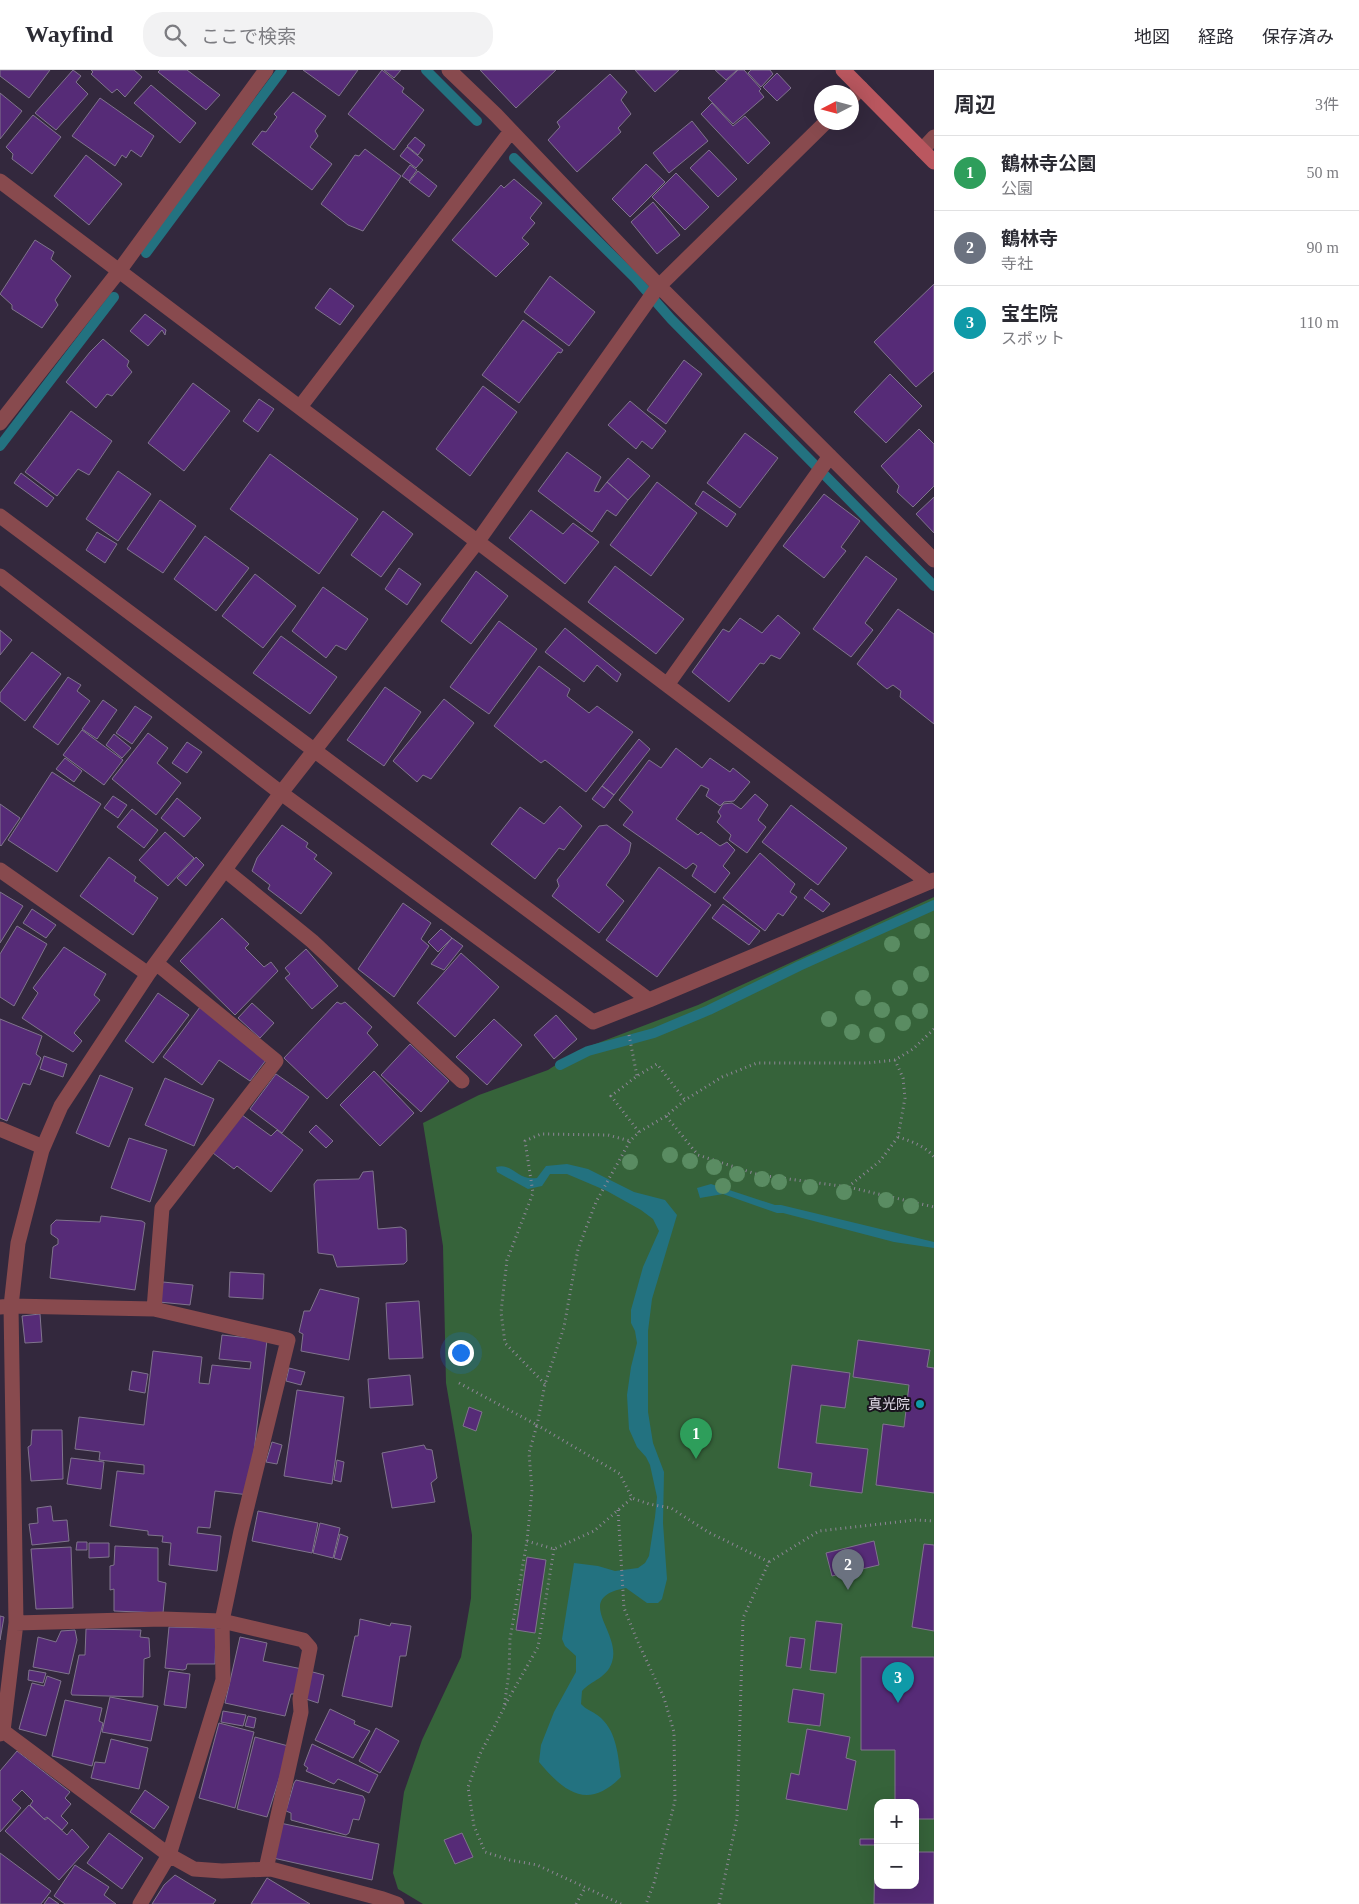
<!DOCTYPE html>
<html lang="ja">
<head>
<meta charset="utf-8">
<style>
  body { margin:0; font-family:"Times New Roman","Noto Sans JP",serif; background:#f2f2f3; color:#2b2b33 }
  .controls { position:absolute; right:15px; bottom:15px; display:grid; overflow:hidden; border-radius:10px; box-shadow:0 5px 20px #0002 }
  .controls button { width:45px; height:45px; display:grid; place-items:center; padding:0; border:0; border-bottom:1px solid #e1e1e2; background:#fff; color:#2b2b33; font:25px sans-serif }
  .compass { position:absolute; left:814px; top:15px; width:45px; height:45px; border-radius:50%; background:#fff; box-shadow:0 5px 20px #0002; rotate:264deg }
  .you { position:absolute; left:460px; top:1282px; width:18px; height:18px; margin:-12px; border:4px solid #fff; border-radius:50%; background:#1a73e8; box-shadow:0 0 0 8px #1a73e833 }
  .badge { display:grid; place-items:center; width:32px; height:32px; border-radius:50%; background:#d93025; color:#fff; font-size:16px; font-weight:700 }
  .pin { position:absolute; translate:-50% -41px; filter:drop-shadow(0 1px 2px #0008) }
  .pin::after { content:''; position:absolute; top:26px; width:18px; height:15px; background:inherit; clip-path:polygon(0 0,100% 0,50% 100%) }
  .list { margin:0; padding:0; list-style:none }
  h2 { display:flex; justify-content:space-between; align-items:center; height:65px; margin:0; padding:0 20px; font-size:21px }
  h2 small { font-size:16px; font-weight:400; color:#7c7c81 }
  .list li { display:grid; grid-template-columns:32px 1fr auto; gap:15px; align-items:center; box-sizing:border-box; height:75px; padding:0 20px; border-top:1px solid #e1e1e2 }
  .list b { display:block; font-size:19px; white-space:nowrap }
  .list p { margin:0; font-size:16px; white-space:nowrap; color:#7c7c81 }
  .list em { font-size:16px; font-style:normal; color:#7c7c81 }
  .icon { flex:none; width:28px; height:28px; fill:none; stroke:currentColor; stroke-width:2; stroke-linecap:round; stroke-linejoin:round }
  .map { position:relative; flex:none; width:934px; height:1834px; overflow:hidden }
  header { display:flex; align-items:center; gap:30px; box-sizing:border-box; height:70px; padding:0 25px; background:#fff; border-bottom:1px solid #e1e1e2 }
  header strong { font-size:24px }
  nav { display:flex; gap:28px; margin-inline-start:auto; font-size:18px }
  .search { width:350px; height:45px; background:#f2f2f3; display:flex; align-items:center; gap:12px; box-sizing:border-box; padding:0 18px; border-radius:20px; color:#7c7c81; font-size:19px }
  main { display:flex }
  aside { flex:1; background:#fff }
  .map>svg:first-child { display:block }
  .green { fill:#36633a; fill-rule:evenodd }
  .water { fill:#237280 }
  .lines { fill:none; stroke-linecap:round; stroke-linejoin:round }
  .stream { stroke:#237280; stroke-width:10 }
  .building { fill:#562b77; stroke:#80748d }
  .path { stroke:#8e8697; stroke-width:3; stroke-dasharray:1 4; stroke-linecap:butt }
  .street { stroke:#884a4e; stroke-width:15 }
  .secondary { stroke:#ba575f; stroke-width:15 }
  .tree { fill:#5a8c62 }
  .culture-dot { fill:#0f9aa8; stroke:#18131d; stroke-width:2 }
  .labels { text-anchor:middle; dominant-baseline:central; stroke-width:4; stroke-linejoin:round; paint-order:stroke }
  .poi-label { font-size:14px; fill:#e4ddeb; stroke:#18131d; text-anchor:end }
</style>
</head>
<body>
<header>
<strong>Wayfind</strong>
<div class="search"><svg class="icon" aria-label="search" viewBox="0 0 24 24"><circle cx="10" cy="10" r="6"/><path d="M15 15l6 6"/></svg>ここで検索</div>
<nav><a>地図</a><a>経路</a><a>保存済み</a></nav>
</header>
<main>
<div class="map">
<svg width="934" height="1834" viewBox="0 0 934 1834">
  <rect width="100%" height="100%" fill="#33283d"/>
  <path class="green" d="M934,827V1834H423L398,1819L393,1803L404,1722L422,1670L461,1587L471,1528L472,1465L446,1313L443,1176L423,1053L479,1025L548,1000L577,981L698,935ZM878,1733H915V1815H878Z"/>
  <path class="water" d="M567,1094L588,1099L634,1122L665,1130L677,1145L652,1229L648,1261V1342L653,1373L664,1402L663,1453L667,1509L662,1529L658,1533H647L626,1518C571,1528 622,1562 612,1592C607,1608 592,1610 582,1621L581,1634C586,1640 595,1642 601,1648C617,1663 618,1686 621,1707C588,1740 565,1723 539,1692L541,1675L554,1642L576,1602V1586L565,1576L562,1569L574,1493L598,1496L615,1501L638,1498L645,1493L649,1486L655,1447L657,1427L650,1395L646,1387L637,1377L629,1359L627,1325L631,1297L637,1273L635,1261L631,1253V1240L643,1197L659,1161L653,1149L641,1140L607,1121L567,1104H550L542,1116L528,1119L497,1102L496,1097C513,1092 516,1111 537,1108L546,1096Z
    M711,1114L775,1135H781L934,1172V1178L894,1172L783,1143H777L723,1124L700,1128L697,1118Z"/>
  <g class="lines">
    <path class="stream" d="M426,0L477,51
      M514,88L635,208L671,249L934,516
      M146,183L282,0
      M0,376L114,227
      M560,995L588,981L654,963L709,940L799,896L934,835"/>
  </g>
  <path class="building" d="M0,0H50L29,28L0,6Z
    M73,0L81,6L76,12L88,24L56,60L35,43Z
    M91,0H134L142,7L125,27L117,19L112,23L91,4L93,2Z
    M160,0H187L220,25L206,40L158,2Z
    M303,0H358L339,26Z
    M382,0L404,18L402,22L424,40L394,80L348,44Z
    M384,0H401L394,8Z
    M480,0H556L516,38Z
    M635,0H679L655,22Z
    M715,0H737L726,10Z
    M738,0H744L761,19L759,21L764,27L733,54L708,28Z
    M751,0H770L773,4L761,17L748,3Z
    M777,3L791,18L777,31L763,17Z
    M610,4L627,22L621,30L631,44L618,58L621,62L577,102L548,70L560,57L557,52Z
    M151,15L196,53L180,73L134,33Z
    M293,22L326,46L315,61L318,66L310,77L332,94L312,120L252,74L262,61L266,62L277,47L274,44Z
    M0,23L22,41L0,69Z
    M100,28L154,66L141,87L131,80L126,88L122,85L115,96L72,66Z
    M712,33L733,56L745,46L770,73L748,94L701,44Z
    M33,45L61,67L32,104L12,89L13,84L6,77Z
    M692,51L708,71L669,103L653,83Z
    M415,67L425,75L418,85L407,76Z
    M407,77L423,90L416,98L400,86Z
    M365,79L401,106L363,161L348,155L321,134L355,85L359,86Z
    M709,80L737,109L718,127L690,98Z
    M86,85L122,114L89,155L54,126Z
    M646,94L665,112L630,147L612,129Z
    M410,95L417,100L409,111L402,106Z
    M418,101L437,116L429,127L409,112Z
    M676,103L709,137L685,160L652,127Z
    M514,109L542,133L530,148L535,153L522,168L529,174L496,207L452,170L501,115L504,118Z
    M653,132L680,165L657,184L631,152Z
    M35,170L54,182L51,189L71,206L55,230L58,235L42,258L12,239V235L0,224Z
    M550,206L595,242L569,276L524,242Z
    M934,214V301L916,317L874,272Z
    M330,218L354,236L340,255L315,238Z
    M145,244L166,260L165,265L162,260L148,276L130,261Z
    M523,250L563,280L561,283L558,282L519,333L482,305Z
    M103,269L129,291L127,296L132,302L112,326L107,324L96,338L66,312L90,282Z
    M684,290L702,304L666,354L647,340Z
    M890,304L922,336L886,373L854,342Z
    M193,313L230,341L184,401L148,373Z
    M483,316L517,342L470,406L436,379Z
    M259,329L274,339L258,362L243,351Z
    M630,331L666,361L652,379L642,371L636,379L608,355Z
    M71,341L112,371L89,405L78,399L57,426L25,402Z
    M919,359L934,374V416L913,437L897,422L899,416L881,396Z
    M745,363L778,388L740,438L707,413Z
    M567,382L601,407L594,421L599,422L607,412L628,430L616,446L607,440L592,462L538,421Z
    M270,384L358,449L319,504L230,439Z
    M628,388L650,406L628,430L607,412Z
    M118,401L151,424L118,471L86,449Z
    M21,403L54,428L47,437L14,413Z
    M657,412L697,443L651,506L610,475Z
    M703,421L736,444L727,457L695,434Z
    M824,424L860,451L841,477L846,481L824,508L783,476Z
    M934,427V463L916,444Z
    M160,430L196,456L163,503L127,479Z
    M531,440L563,464L573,453L599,472L565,514L509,468Z
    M383,441L413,464L381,507L351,485Z
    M97,462L117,474L105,493L86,480Z
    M205,466L249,498L216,541L174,509Z
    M866,486L897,509L865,553L873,560L851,587L813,559Z
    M615,496L684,549L656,584L588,532Z
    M399,498L421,514L407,535L385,519Z
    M476,501L508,526L471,574L441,551Z
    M255,504L296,536L263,578L222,546Z
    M323,517L368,549L346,580L336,575L326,588L292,561Z
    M898,539L934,564V654L900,627L901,621L893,615L887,619L857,594Z
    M778,545L800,563L780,589L771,585L764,594L760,593L729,632L692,602L723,559L729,562L740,548L762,563Z
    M499,551L537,579L489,644L450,617Z
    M565,558L621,604L617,612L597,595L584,612L545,582Z
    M0,560L12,570L0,585Z
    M281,566L337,607L310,644L253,603Z
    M32,582L61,604L25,651L0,631V623Z
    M539,596L570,619L567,626L589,643L597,636L633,662L586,722L545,690L541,693L494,656Z
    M68,607L81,615L77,621L90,631L58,675L33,657Z
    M385,617L421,642L384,696L347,670Z
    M444,629L474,653L431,709L423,705L417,712L393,691Z
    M103,630L117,640L97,669L82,659Z
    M135,636L152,647L132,674L116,663Z
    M82,660L123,690L104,715L63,685Z
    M148,663L168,678L157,693L181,713L156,745L112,709Z
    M114,664L131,678L122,688L106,675Z
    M639,669L650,679L614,725L602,716Z
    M187,672L202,682L187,703L172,693Z
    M676,678L702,698L710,688L730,702L733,698L750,712L734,731L724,732L720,736L706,726L709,719L701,715L676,749L698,765L701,762L720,776L727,772L735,780L723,796L730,803L715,823L692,806L697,796L693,793L686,799L623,755L633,742L619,730L649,690L661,698Z
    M65,688L82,701L74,712L56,699Z
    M52,702L101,734L57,802L8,770Z
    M602,716L614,725L604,738L592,729Z
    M755,724L768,735L758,750L766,757L747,783L729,770L731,765L717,752L721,746L718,742L723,734L732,733L741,739Z
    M113,726L127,735L118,748L104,738Z
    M177,728L201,748L184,767L161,748Z
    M0,734L20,748L1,776L0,775Z
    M791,735L847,778L818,815L762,772Z
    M560,736L582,756L564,780L559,778L535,809L491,774L520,737L544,754Z
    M132,739L158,760L144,778L117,757Z
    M282,755L308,773L306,777L317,785L314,789L332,803L301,844L268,819L270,815L252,801L257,788Z
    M607,755L631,773L629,783L606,815L624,831L599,863L552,826L559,816L557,810L599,756Z
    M165,762L194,788L168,816L139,790Z
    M760,783L795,814L790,822L797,827L783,846L778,843L765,861L723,828Z
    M109,787L136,807L134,811L158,828L133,865L80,826Z
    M196,787L204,795L186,816L177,808Z
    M659,797L711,835L657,907L606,870Z
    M811,819L830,834L823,842L804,828Z
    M0,822L23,836L0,873Z
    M403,833L431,853L421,869L429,876L394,927L358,899Z
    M723,834L760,861L749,875L712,848Z
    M32,839L56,855L46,868L23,853Z
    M222,848L249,874L245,878L264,897L271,892L278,901L235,945L180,891Z
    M17,856L47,874L14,936L0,927V884Z
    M441,859L452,868L438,882L428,872Z
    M452,868L463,876L444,900L431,894Z
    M64,877L106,904L94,925L100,930L74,963L82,971L73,982L22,948L38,923L33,918Z
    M306,879L338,916L312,939L285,908L290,904L285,898Z
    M461,883L499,917L455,967L417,933Z
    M158,923L189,945L153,993L125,971Z
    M337,932L341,934L345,932L372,957L367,963L378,975L327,1029L284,988Z
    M252,933L274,953L260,968L238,948Z
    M200,937L266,990L250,1011L219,990L202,1015L163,987Z
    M556,945L577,969L554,989L534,965Z
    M0,949L42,966L36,984L41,988L30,1015L23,1013L7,1051L0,1048Z
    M494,949L522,975L487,1015L456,987Z
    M410,974L449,1011L421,1042L381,1005Z
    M44,986L67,994L63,1007L40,999Z
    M374,1001L414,1043L380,1076L340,1035Z
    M276,1004L309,1027L282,1063L250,1039Z
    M100,1005L133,1018L109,1077L76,1063Z
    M165,1008L214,1029L194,1076L145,1055Z
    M242,1045L271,1066L277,1060L303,1080L271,1122L237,1096L234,1099L213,1083Z
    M316,1055L333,1071L326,1078L309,1062Z
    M129,1068L167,1080L150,1132L111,1118Z
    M373,1101L378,1159L401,1157L406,1160L407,1191L404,1194L337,1197L333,1185L318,1183L314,1114L317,1110L359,1109L363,1102Z
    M101,1146L142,1151L145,1153L135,1220L50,1208L53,1177L58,1174V1169L51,1164V1155L56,1150L100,1152Z
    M230,1202L264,1204L263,1229L229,1227Z
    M163,1212L193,1215L190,1235L159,1232Z
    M320,1219L359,1228L349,1290L301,1281L303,1264L299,1262L304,1241H310Z
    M419,1231L423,1288L389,1289L386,1233Z
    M40,1244L42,1272L25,1273L22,1246Z
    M222,1265L267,1270L249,1425L215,1421L210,1458L198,1457L197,1463L221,1466L217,1501L169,1495L171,1473L162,1472L163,1466L148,1465V1461L110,1456L117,1401L144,1404V1395L99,1390L100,1382L75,1379L79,1347L144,1355L153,1281L202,1287L199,1313L209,1314L212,1295L250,1299L251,1292L219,1289Z
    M858,1270L930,1280L927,1297L934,1298V1423L876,1415L883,1354L904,1357L909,1315L853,1307Z
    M792,1295L850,1303L845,1338L821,1335L816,1373L868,1379L862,1423L810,1416L812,1403L778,1398Z
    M289,1298L305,1302L301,1315L286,1311Z
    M132,1301L148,1304L145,1323L129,1320Z
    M410,1305L413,1335L370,1338L368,1309Z
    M297,1320L344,1327L332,1414L284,1406Z
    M469,1337L482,1342L476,1361L463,1356Z
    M32,1360H62L63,1409L31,1411L28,1377L31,1375Z
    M272,1372L282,1375L277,1394L266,1392Z
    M424,1375L426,1379L432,1380L437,1408L431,1413L435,1432L392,1438L382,1383Z
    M71,1388L104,1392L101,1419L67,1414Z
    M337,1390L344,1392L341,1412L334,1410Z
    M51,1436L53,1451L67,1450L69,1471L32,1475L29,1454L38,1453L37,1438Z
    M258,1441L318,1453L312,1483L252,1471Z
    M320,1453L340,1458L333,1488L313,1483Z
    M340,1464L348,1467L341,1490L334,1488Z
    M874,1471L879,1495L832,1506L826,1483Z
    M77,1472H87V1480H76Z
    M89,1473H109V1487L89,1488Z
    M924,1474L934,1475V1561L912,1557Z
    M115,1476L158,1478V1511L166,1513L163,1543L114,1541V1519L110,1520V1496L114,1495Z
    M71,1477L73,1538L36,1539L31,1479Z
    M527,1487L546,1490L535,1563L516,1560Z
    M0,1546L4,1547L0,1570Z
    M360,1549L390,1556L391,1553L411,1556L406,1586H400L392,1637L342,1626L355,1566H358Z
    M816,1551L842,1554L836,1603L810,1600Z
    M169,1557L216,1558L215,1594H187L186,1599L183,1600L165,1598Z
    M86,1559L141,1560L140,1567L149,1568L150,1587L144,1589L143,1627L72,1625L71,1623L79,1585H85Z
    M75,1560L77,1570L69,1604L33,1597L38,1567L56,1572L61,1561Z
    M240,1567L267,1573L263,1591L302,1599L296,1624H291L285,1646L225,1633Z
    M790,1567L805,1569L801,1598L786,1596Z
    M861,1587H934V1749H915V1733H895V1680H861Z
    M29,1600L46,1603L43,1613L28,1610Z
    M169,1601L190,1604L186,1638L164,1635Z
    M309,1601L324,1605L318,1633L303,1628Z
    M47,1606L61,1611L46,1666L19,1659L32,1613L44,1616Z
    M793,1619L824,1624L820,1656L788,1652Z
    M110,1627L158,1636L151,1671L102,1662Z
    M65,1630L102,1638L99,1651L103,1653L92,1696L52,1686Z
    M330,1639L355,1651L354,1654L370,1661L353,1688L315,1670Z
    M223,1641L246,1645L243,1656L221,1652Z
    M248,1646L256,1648L254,1658L245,1656Z
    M219,1653L254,1662L235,1738L199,1728Z
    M376,1658L399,1671L380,1703L359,1691Z
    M807,1659L850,1667L846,1688L856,1691L847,1740L786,1729L791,1703L799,1705Z
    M255,1667L292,1677L281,1703L267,1747L237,1739Z
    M111,1669L148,1678L139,1719L91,1708L95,1692L105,1693Z
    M312,1674L378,1705L369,1723L338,1709L334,1714L306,1701L308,1698L304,1695Z
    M17,1681L70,1722L65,1728L71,1734L61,1746L68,1753L62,1760L47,1747L44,1749L30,1735L33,1731L22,1720L12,1730L21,1738L0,1762V1701Z
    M296,1710L363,1726L365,1730L359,1750L353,1749L349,1763L346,1765L291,1750V1743L286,1741L294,1713Z
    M145,1720L169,1737L154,1759L130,1742Z
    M29,1735L45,1750L48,1748L67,1765L72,1759L89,1777L59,1810L5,1761Z
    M280,1753L379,1774L372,1810L273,1788Z
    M109,1763L143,1788L122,1819L87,1793Z
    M462,1763L473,1787L455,1794L444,1770Z
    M860,1769H878V1775H860Z
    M875,1781H878V1815H915V1782H934V1834H874Z
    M0,1783L51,1821L41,1834H0Z
    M75,1795L109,1817L104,1825L116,1834H65L54,1826Z
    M175,1805L216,1830L213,1834H152L164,1815Z
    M267,1808L310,1834H251Z
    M49,1827L59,1834H44Z"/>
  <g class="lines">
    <path class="path" d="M934,959L913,979L895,990L868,993H757L722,1007L685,1030L666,1046L698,1085L759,1105L848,1117L934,1137
      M629,965L637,1006
      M666,1046L639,1062L630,1071L596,1132L578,1179L564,1257L545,1314L537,1355L620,1404L632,1428L649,1434L671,1438L708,1462L769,1492
      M639,1062L611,1026L637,1006L657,994L685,1030
      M898,1067C911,1071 925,1076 934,1087
      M848,1117L880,1091L898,1067L905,1028L903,1008L895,990
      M459,1313L537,1355L529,1383L532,1420L527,1471L510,1569L509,1602L504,1638L480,1684L468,1717L474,1756L485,1782L510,1790L537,1795L621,1834
      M545,1314L505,1273L501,1242L507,1190L533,1123L525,1071L541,1064L608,1065L630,1071
      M618,1440L624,1538L637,1570L664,1628L674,1662L675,1731L654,1813L646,1834
      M527,1471L554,1479L594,1461L632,1428
      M505,1635L538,1577L554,1479
      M576,1834L585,1818
      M719,1834L737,1749L743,1548L769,1492L819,1461L915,1450L934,1451"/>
    <path class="street" d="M449,0L496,45L659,216L934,490
      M852,27L861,18
      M922,80L934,67
      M0,111L928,812
      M300,337L511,61
      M0,353L119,201L266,0
      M0,446L649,930
      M0,506L281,723L593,952L649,930L934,810
      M667,615L830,386
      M0,800L148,904
      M225,800L312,871L462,1011
      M0,1059L43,1077
      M0,1237L11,1236L154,1239L288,1270L241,1461L222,1551L223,1610L169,1785L140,1834
      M154,1239L162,1138L276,991L156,893
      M16,1553L162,1549L222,1551L303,1570L310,1578L300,1629L301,1642L266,1799
      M3,1661L169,1785L194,1799L222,1801L271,1799L383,1829L397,1834
      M0,1664L3,1661L16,1553L11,1236L18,1173L42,1080L61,1036L148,904L281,723L478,471L657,218L826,52"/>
    <path class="secondary" d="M843,0L934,92"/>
  </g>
  <g class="tree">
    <circle cx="922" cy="861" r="8"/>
    <circle cx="892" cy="874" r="8"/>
    <circle cx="921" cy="904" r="8"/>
    <circle cx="900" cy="918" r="8"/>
    <circle cx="863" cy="928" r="8"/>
    <circle cx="882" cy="940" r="8"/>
    <circle cx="920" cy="941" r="8"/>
    <circle cx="829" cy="949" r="8"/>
    <circle cx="903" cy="953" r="8"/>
    <circle cx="852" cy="962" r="8"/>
    <circle cx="877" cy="965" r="8"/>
    <circle cx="670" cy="1085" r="8"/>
    <circle cx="690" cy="1091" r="8"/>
    <circle cx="630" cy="1092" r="8"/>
    <circle cx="714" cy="1097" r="8"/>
    <circle cx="737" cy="1104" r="8"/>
    <circle cx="762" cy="1109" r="8"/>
    <circle cx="779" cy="1112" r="8"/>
    <circle cx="723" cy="1116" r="8"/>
    <circle cx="810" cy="1117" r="8"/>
    <circle cx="844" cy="1122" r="8"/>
    <circle cx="886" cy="1130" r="8"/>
    <circle cx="911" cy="1136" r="8"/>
  </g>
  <circle class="culture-dot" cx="920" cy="1334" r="5"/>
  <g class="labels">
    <g class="poi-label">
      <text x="910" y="1334">真光院</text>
    </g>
  </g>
</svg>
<div class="controls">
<button>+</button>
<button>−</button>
</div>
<svg class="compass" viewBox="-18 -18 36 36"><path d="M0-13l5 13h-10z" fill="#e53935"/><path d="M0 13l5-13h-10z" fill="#7c7c81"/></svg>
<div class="you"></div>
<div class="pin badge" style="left:696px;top:1389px;background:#2e9e5b">1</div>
<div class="pin badge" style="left:848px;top:1520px;background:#6b7280">2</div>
<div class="pin badge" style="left:898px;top:1633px;background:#0f9aa8">3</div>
</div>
<aside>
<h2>周辺<small>3件</small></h2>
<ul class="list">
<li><span class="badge" style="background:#2e9e5b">1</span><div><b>鶴林寺公園</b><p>公園</p></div><em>50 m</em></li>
<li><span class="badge" style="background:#6b7280">2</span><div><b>鶴林寺</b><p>寺社</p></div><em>90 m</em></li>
<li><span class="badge" style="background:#0f9aa8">3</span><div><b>宝生院</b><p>スポット</p></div><em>110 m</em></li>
</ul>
</aside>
</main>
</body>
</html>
